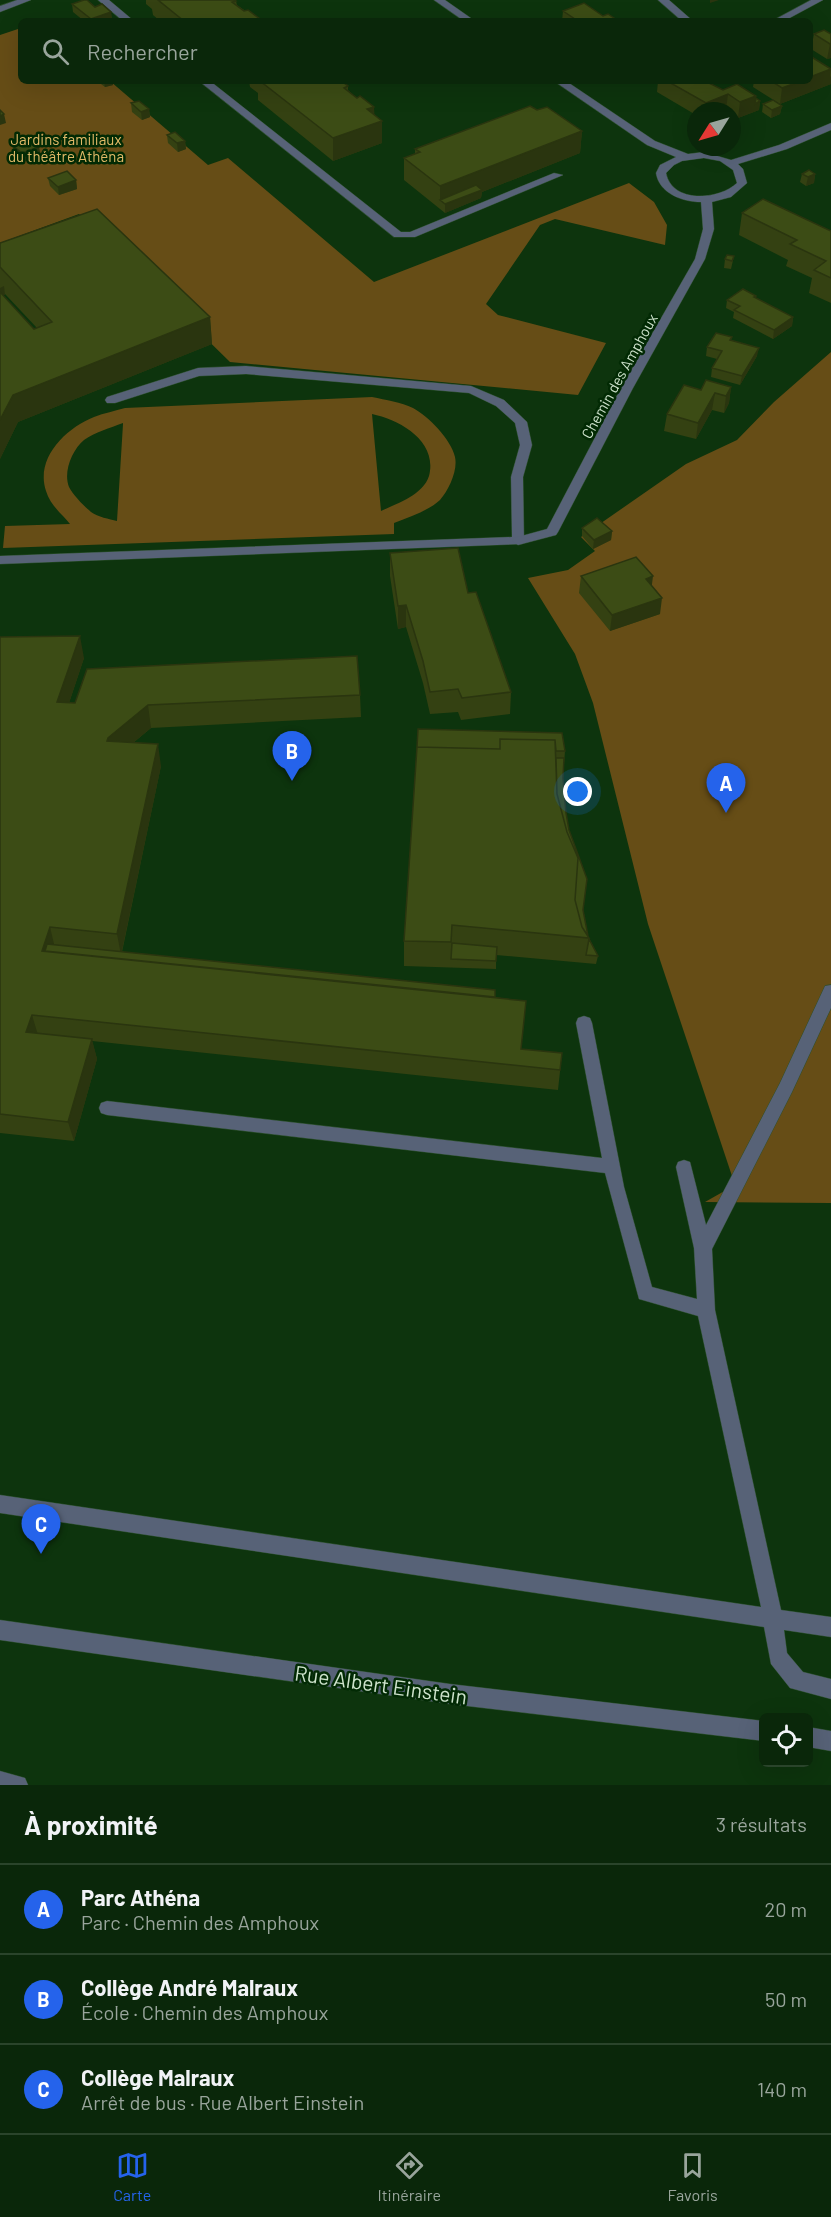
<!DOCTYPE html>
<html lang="fr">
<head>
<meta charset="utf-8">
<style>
  body { margin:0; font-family:Barlow,sans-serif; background:#183318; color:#f1f3f6 }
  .controls { position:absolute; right:18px; bottom:18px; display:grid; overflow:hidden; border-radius:9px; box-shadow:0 6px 24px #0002 }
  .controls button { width:54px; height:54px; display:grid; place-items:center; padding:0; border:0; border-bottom:2px solid #2a442b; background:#0a270a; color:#f1f3f6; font:30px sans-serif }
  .compass { position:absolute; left:687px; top:102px; width:54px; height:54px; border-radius:50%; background:#0a270a; box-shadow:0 6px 24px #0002; rotate:233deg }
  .you { position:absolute; left:578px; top:792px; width:21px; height:21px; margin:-15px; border:4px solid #fff; border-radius:50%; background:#1a73e8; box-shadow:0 0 0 9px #1a73e833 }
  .badge { display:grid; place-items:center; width:39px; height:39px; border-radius:50%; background:#2563eb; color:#fff; font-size:20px; font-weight:700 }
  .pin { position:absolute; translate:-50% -50px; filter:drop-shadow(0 2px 3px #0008) }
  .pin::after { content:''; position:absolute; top:32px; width:21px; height:18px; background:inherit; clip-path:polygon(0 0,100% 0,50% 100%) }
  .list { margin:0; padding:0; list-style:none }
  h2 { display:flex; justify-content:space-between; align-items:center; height:78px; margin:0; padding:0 24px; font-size:26px }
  h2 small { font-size:20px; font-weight:400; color:#99a59c }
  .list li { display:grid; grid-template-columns:39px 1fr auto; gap:18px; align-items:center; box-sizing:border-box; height:90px; padding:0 24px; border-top:2px solid #2a442b }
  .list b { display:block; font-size:22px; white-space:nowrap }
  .list p { margin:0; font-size:20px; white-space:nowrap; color:#99a59c }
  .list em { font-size:20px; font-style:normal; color:#99a59c }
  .icon { flex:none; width:33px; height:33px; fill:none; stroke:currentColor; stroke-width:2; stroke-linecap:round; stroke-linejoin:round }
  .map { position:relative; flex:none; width:831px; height:1785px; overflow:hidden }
  .search { position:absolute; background:#0a270a; box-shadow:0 6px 24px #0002; left:18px; right:18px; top:18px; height:66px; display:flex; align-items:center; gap:15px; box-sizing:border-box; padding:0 21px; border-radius:9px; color:#99a59c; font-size:22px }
  .sheet { height:348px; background:#0a270a }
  nav { display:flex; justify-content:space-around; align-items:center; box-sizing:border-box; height:84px; border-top:2px solid #2a442b; background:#0a270a; font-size:16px; color:#99a59c }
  nav a { display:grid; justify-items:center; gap:3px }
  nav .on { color:#2563eb }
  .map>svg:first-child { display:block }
  .green { fill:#664d16; fill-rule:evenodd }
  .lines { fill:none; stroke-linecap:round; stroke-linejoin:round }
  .service-casing { stroke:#2c502c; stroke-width:1 }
  .minor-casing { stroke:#2c502c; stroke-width:1 }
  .tertiary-casing { stroke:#2c502c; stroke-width:1 }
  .service { fill:#576277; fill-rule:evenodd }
  .minor { fill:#576277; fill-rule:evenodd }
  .tertiary { fill:#576277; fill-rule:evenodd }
  .wall { fill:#344112; fill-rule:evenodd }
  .shaded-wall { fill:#2a350f }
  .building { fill:#3c4c15; stroke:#2a350f; stroke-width:1.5 }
  .labels { text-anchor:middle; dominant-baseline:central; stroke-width:5; stroke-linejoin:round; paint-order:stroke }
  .far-park-label { font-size:15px; fill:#e3ba69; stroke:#022a04 }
  .far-street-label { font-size:15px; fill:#cee3cc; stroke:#022a04 }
  .near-street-label { font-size:21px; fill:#cee3cc; stroke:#022a04 }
</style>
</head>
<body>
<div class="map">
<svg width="831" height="1785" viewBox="0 0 831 1785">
  <rect width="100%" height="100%" fill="#0d340d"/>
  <path class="green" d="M21,28V81H110L208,165L228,158L374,282L629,183L654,202L667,225L665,245L555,219L540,225L486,304L498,315L606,343L578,395L230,362L79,214L0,243V35Z
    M831,352V1203L705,1202L735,1185L648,924L593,703L575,654L528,578L568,570L595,551L581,537L686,464L737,440L774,402Z
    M372,397C386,400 401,402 413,408C428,416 451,439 455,457C458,470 449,490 440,500C428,511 409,517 394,523V534L3,548L5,526L70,524C62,514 50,505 46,491C35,458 66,428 94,417C104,413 115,411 125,408ZM372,414C400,420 438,441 429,476C423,495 396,504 381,511ZM123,423V424L117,521C109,519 98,517 91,512C84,506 73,495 69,487C63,472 72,450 84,440C95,432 110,428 123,423Z"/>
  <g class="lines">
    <g class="service-casing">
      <path id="service" d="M98,0H109L134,21H123Z
        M658,0H669L693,21H682Z
        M811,0H823L784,21H772Z
        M199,81H210L401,232H410L554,173L563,175L415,237H394Z
        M246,366L471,386L504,400L527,422L532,445L523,477L524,541L522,544L0,564V556L512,537L511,477L520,445L515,423L496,406L469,393L246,374L199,376L115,403H107L105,400L107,397L198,368Z
        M831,985V1008L792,1092L712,1249L715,1310L781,1610L831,1617V1637L784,1630L787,1653L803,1672L831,1679V1699L790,1688L771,1664L764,1627L0,1513V1495L761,1607L698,1316L639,1299L605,1173L107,1115L101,1113L99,1108L101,1103L107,1101L602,1158L576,1023L578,1018L584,1016L590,1018L592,1023L624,1187L652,1287L697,1299L694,1248L676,1167L678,1162L684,1160L690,1162L706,1225L780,1083L825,986Z
        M0,1771L25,1778L28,1785H0Z"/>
    </g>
    <g class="minor-casing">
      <path id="minor" d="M17,0H31L0,12V6Z
        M434,0H445L475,21H464Z
        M554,81H566L655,141L688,154L704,152L731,160L779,145L831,123V130L787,149L738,164L743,169L747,183L731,197L712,202L714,229L705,259L633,388L558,532L556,535L518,545L512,541L514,538L547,529L621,388L695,259L703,229L701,202C682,202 659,193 656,173L660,165L676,157L647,145ZM704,158L720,161L733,170L737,183C719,200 672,204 666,173L674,165L682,161Z"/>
    </g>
    <g class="tertiary-casing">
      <path id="tertiary" d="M0,1620L450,1684L764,1721V1741L450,1704L0,1640Z
        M808,1727L831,1731V1751L808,1747Z"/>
    </g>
    <use href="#service" class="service"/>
    <use href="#minor" class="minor"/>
    <use href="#tertiary" class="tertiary"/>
  </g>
  <path class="wall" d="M146,0H235L236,1L237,5L260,21H160L153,15L152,9L146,4Z
    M72,4L95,7L111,12L112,21H84L73,12Z
    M563,11L603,16L622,21H562Z
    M814,34H831V58L827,59L811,49Z
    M831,69V84L780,104L753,87L754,81H810Z
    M97,81H112L113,85L105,87Z
    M249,81H341L348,86V90L375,115L382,143L333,161L258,100V93L250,87Z
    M658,81H705L723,90L756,96V98L760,101L759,110L738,118L732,114V111L726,110L696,111V115L657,92Z
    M131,103L149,109L150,117L142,120L132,112Z
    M763,104L782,106L780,114L771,118L762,112Z
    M537,110L582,131L580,153L482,192L481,198L445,213L404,180V158L415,154V149Z
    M167,135L185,141L186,149L178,152L168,143Z
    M12,145L41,156L23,162L14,153Z
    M802,174H815L814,183L806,186L800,182Z
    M48,178L76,180L77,189L59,195L50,186Z
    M742,213L831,231V303L809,293L812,278L786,266L788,260L739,235Z
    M0,243L210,317L212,344L18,422L0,459ZM5,294L37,328L34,329L3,296Z
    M734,256L731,269L724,268L725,259Z
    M756,298L793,317L792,326L773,339L733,318L734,312L726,308L727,300Z
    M732,337L731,341L757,356L740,385L711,377L712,368L717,359L706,356L707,347Z
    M731,387L729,403L724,413L712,410L696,439L664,431L667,414L701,390Z
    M582,528L612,531L611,540L593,549L582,536Z
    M390,553L468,593L511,692L510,714L461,720L458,712L430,714L423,683L406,627L398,629L390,576Z
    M581,576L660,614L610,631L579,593Z
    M0,637L84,658L69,703L360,695L361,717L151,728L133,743L161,766L122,952L526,1001L521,1049L562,1053L558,1090L92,1041L97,1059L74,1141L0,1133Z
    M418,729L565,751L563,778L566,813L588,936L598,956L596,964L496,955V969L404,966V941Z"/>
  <path class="shaded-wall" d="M710,0H719L710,3Z
    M111,12L112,21H91V19Z
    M831,43V58L827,59L830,44Z
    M831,69L830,77L831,76V84L780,104L782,88L801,81H810V77Z
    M104,81H112L113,85L105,87Z
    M728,94L726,110L705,111L706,103Z
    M756,96L755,104L760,101L759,110L738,118L740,102Z
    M782,106L780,114L771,118L772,110Z
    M374,107L375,123L382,121V143L333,161V138L367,109Z
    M149,109L150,117L142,120L141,112Z
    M4,114L6,123L0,125V116Z
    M582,131L580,153L482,192L481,198L445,213V204L440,200V186Z
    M185,141L186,149L178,152L177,143Z
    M39,147L41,156L23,162L22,153Z
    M815,174L814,183L806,186L808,177Z
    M76,180L77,189L59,195L58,187Z
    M4,286L5,295L0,297V288Z
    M210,317L212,344L18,422L0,459V420L13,395Z
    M793,317L792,326L773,339L774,330Z
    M759,348L757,356L740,385L742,376Z
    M731,387L729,403L724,413L726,396Z
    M715,393L712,410L696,439L698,423Z
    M612,531L611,540L593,549L594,540Z
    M653,576L651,592L646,579Z
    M662,598L660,614L610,631L612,615Z
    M406,605V627L398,629V606Z
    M80,636L84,658L62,724L57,702Z
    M148,705L151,728L112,760L107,741L108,738Z
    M158,744L161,766L121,955L117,934Z
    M50,927L55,948L52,957L42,951Z
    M32,1015L38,1035L26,1032Z
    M92,1039L97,1059L74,1141L68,1122Z"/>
  <path class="building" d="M84,0H87L95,7L102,4L111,12L91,19L72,4Z
    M158,0H235L236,1L232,2L244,11L248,10L260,19L255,21H184Z
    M584,3L603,16L608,14L617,20L620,19L622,21H578L563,11Z
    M824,30L831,34V43L830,44L814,34Z
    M810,56L831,69L810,77Z
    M260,81H341L348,86L344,88L357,98L360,96L374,107L367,109L382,121L333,138Z
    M667,81H705L723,90L737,84L756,96L740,102L728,94L706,103Z
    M771,81H801L782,88Z
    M756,98L760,101L755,104Z
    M773,100L782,106L772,110L763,104Z
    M139,101L149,109L141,112L131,103Z
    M530,106L537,110L547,107L582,131L440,186L404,158L420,152L415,149Z
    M0,110L4,114L0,116Z
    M175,132L185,141L177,143L167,135Z
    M30,139L39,147L22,153L12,145Z
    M809,170L815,174L808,177L802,174Z
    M67,171L76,180L58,187L48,178Z
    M476,185L482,190L445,204L440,200Z
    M763,199L831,231V278L814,270L826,261L790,244L797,240L742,213Z
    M97,209L210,317L13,395L0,420V292L34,329L52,322L0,267V243Z
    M727,255L734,256L732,261L725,259Z
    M743,289L756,296L754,297L793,317L774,330L734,310L740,306L727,300Z
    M716,333L732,337L730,340L759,348L742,376L712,368L722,351L707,347Z
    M706,380L731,387L726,396L715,393L698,423L667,414L684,385L701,390Z
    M597,518L612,531L594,540L582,528Z
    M458,548L468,593L476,592L511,692L462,698L458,689L430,692L423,661L406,605L398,606L390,553Z
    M636,557L653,576L646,579L662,598L612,615L581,576Z
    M80,636L57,702L75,703L87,669L357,656L360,695L148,705L108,738L107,741L158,744L117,934L50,927L42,951L526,1001L521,1049L562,1053L560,1070L32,1015L26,1032L92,1039L68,1122L0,1114V637Z
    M418,729L562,733L565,751H556L555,740L500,739V749L417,747Z
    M500,739L555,740L557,794L567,832L578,858L575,900L582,927L589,938L452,925L451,942L404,941L417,747L500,749Z
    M556,758H564L563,778L566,813L569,830L587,879L583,910L588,936L582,927L575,900L578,858L567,832L557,794Z
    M589,939L598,956L586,955Z
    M452,943L497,947L496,961L451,959Z
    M47,944L495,990V997L45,951Z"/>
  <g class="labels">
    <g class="far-park-label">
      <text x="66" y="139">Jardins familiaux<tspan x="66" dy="17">du théâtre Athéna</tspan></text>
    </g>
    <g class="far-street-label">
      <text transform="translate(619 376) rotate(-61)">Chemin des Amphoux</text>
    </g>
    <g class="near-street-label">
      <text transform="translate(381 1684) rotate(8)">Rue Albert Einstein</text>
    </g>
  </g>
</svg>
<div class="controls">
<button><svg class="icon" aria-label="locate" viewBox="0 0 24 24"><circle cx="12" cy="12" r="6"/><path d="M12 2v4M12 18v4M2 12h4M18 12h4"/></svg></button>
</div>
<svg class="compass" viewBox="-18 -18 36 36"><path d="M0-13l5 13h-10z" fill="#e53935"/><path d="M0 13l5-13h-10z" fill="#99a59c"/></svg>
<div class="you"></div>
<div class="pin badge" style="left:726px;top:813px">A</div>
<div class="pin badge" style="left:292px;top:781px">B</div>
<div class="pin badge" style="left:41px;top:1554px">C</div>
<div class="search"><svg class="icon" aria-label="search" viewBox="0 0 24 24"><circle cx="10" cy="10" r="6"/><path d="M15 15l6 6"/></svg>Rechercher</div>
</div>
<section class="sheet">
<h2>À proximité<small>3 résultats</small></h2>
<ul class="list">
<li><span class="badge">A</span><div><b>Parc Athéna</b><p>Parc · Chemin des Amphoux</p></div><em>20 m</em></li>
<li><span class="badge">B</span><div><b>Collège André Malraux</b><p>École · Chemin des Amphoux</p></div><em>50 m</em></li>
<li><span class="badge">C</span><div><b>Collège Malraux</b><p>Arrêt de bus · Rue Albert Einstein</p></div><em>140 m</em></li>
</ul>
</section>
<nav>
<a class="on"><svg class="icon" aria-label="map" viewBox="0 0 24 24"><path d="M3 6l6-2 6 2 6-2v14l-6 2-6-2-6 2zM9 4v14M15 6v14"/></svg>Carte</a>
<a><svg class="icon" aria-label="directions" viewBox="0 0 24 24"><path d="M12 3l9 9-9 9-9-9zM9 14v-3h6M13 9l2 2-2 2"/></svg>Itinéraire</a>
<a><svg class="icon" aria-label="saved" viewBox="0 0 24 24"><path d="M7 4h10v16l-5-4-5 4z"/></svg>Favoris</a>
</nav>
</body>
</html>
